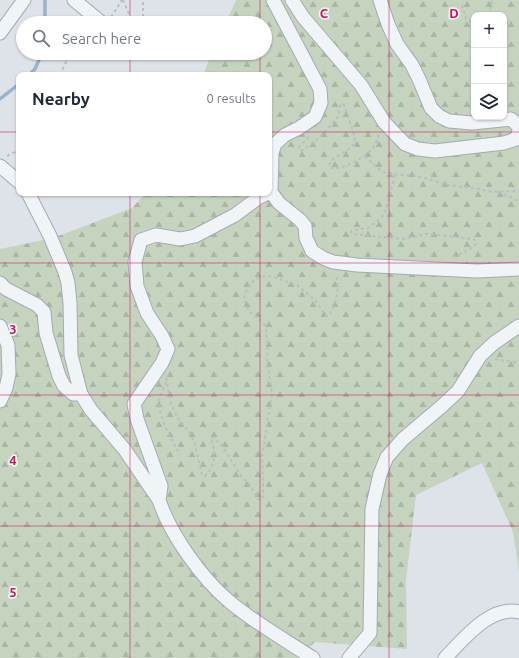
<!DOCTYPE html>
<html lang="en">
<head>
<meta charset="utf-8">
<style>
  body { margin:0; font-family:Ubuntu,sans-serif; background:#f2f2f3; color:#1f2937 }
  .controls { position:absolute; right:12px; top:12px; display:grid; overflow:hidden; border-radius:8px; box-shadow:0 1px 3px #0004 }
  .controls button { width:36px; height:36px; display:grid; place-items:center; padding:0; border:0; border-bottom:1px solid #e0e1e3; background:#fff; color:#1f2937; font:20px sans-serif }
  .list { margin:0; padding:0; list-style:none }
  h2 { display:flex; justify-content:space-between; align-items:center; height:52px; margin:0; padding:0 16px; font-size:17px }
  h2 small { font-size:13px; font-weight:400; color:#747a83 }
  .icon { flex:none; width:22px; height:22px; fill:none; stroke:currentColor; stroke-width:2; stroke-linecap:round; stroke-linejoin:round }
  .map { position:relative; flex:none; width:519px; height:658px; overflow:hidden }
  .search { position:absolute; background:#fff; box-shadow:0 1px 3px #0004; left:16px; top:16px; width:256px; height:44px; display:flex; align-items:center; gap:10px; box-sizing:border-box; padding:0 14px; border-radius:22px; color:#747a83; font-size:15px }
  .panel { position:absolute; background:#fff; box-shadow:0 1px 3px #0004; left:16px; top:72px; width:256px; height:124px; border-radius:8px }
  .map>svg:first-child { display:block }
  .forest { fill:url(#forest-firs); fill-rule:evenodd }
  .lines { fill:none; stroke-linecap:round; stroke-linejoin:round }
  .stream { stroke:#97b4cb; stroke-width:3.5 }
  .street-casing { stroke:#a3aab3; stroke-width:15 }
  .path { stroke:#b8bec4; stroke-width:2; stroke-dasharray:3 3; stroke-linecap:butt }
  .street { stroke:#f1f4f7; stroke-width:13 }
  .grid { fill:none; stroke:#c2185b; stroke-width:1; stroke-opacity:0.55 }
  .grid-label { font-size:13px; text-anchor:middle; font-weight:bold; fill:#c2185b; stroke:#eef2f6; stroke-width:3.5; stroke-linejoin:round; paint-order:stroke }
</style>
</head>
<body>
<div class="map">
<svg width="519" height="658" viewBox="0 0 519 658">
  <defs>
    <pattern id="forest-firs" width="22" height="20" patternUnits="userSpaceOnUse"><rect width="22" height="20" fill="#c6d3bf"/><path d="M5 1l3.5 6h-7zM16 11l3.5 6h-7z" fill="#aab6a5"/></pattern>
  </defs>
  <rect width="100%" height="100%" fill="#dee3e9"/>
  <path class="forest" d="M236,0H519V571L513,532L482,463L416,495L406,580L407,649L315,642L296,658H0V249L53,238L132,208L146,193H269V75H203L212,53H265V23H226ZM474,15H504V117H474Z"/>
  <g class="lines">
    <path class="stream" d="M45,23V0
      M29,75L35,69L42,53
      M0,99L19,84"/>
    <g class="street-casing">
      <path id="street" d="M74,0L102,23
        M273,0L320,89L321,103L315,117L299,128L285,135L275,144L272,153L271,192L279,203L300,220L305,226L306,238L312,251L323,258L333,262L357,265L477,271L519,269
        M292,0L303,17L361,85L384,122L405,144L418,149L435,151L504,143L516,139L519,131
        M380,0L388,24L397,44L412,65L419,79L431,108L439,116L449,121L472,123L511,119L519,127
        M0,33L24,0
        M0,166L19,182
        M28,193L50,236L65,272L68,283L70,303L71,355L81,394L91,410L125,450L159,500C170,534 202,579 230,602C255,623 285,640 313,658
        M0,283L6,289L37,305L44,312L46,333L59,376L64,386L73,394H81
        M0,326L8,345L9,374L6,388L0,401
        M159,500L161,486L137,419L134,404L162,363L168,349L162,336L147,313L137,286L135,262L141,240L156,235L180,239L195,236L235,215L258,198L268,193
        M349,658L370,633L372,509L380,474L387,457L403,439L442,406L458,391L480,356L494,343L519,326
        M445,658C463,640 490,605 519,612"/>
    </g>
    <path class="path" d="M123,0L133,23
      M462,5L466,19L474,23
      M488,15L491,7L492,0
      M111,17L122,0
      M143,23V0
      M111,56L113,53
      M60,75L70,53
      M309,137L299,147L300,150H303C314,143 321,136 330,126C332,123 336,120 338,116C340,112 338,108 341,104H343L345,107L355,138L353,145L349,149L336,157L331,161L329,165L331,168C339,169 345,166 352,163C366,156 376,149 379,133
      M7,156L19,150
      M365,156L382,172L390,174L414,176L425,178L446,185L475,188L492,192L519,191
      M395,175L386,209L382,217L368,228L354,230L351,232L352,234L405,239L426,234L440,235L473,239L476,241V244L470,249L454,257
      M498,192L519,201
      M495,359L519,363
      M166,378L171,404L177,417L189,432L195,444L202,475L205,476C216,466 216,451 211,438L213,437L223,447L241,476L250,485L258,499L261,500L263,497V480L262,458L272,393L267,360L268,350L266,327L262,322L249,311L246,305L244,298L246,291L254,280L261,277L270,276L297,285L315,300L326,316H329C336,301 340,292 336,275
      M166,382C164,388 160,395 159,402C158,416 173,442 180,455"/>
    <use href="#street" class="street"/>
  </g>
  <path class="grid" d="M130,0V23M260,0V23M389,0V658M130,53V75M260,53V75M0,132H19M269,132H519M130,193V658M260,193V658M0,263H519M0,395H519M0,526H519"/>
  <g class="grid-label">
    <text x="324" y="18">C</text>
    <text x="454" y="18">D</text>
    <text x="13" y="334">3</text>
    <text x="13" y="465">4</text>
    <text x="13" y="597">5</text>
  </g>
</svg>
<div class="controls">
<button>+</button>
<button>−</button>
<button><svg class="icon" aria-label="layers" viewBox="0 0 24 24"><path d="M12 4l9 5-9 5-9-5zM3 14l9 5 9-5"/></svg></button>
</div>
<div class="search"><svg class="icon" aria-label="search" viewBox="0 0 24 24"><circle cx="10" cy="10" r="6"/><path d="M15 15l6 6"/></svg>Search here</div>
<section class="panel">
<h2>Nearby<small>0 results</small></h2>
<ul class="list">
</ul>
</section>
</div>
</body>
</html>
